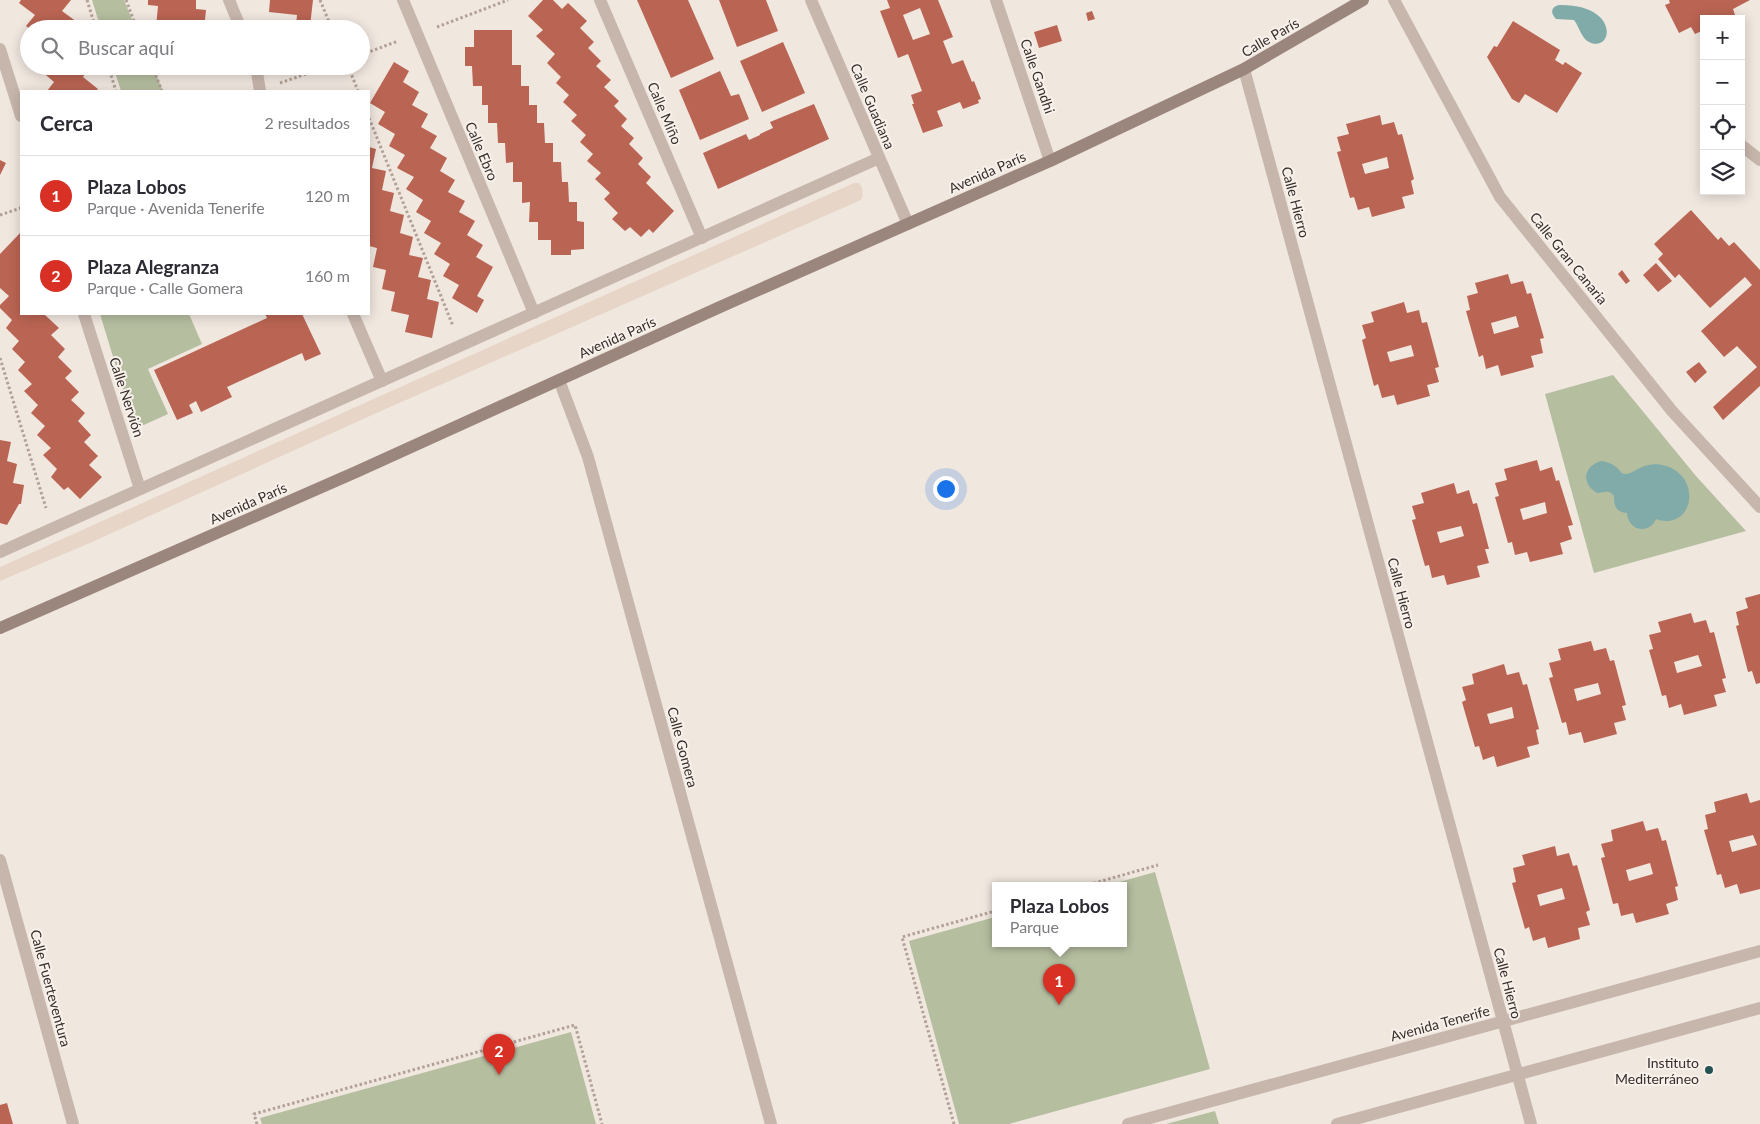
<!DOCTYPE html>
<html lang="es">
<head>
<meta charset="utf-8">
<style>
  body { margin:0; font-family:Lato,sans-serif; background:#f7f7f7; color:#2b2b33 }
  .controls { position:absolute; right:15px; top:15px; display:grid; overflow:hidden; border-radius:0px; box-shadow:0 2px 12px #0003 }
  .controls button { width:45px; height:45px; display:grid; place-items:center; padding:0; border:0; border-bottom:1px solid #e1e1e2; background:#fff; color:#2b2b33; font:25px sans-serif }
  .you { position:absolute; left:945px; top:488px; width:18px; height:18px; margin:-12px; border:4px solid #fff; border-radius:50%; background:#1a73e8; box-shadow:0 0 0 8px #1a73e833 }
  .badge { display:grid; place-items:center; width:32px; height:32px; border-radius:50%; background:#d93025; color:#fff; font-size:16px; font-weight:700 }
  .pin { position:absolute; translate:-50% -41px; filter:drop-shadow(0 1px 2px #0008) }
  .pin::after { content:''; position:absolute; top:26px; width:18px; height:15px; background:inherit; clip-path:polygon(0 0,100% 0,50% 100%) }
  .popup { position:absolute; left:992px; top:882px; width:135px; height:65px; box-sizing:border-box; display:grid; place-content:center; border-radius:0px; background:#fff; filter:drop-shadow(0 1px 4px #0005); font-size:16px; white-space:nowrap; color:#7c7c81 }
  .popup b { font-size:19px; color:#2b2b33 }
  .popup::after { content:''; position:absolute; left:50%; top:100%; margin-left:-10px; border:10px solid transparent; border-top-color:#fff }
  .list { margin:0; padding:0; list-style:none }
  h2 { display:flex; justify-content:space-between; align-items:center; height:65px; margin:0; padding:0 20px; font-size:21px }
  h2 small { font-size:16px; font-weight:400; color:#7c7c81 }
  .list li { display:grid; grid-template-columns:32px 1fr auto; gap:15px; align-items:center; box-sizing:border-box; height:80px; padding:0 20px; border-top:1px solid #e1e1e2 }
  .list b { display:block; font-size:19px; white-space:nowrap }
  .list p { margin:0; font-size:16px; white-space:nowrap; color:#7c7c81 }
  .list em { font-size:16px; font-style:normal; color:#7c7c81 }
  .icon { flex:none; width:28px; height:28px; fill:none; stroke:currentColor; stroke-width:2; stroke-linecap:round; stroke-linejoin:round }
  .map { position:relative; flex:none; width:1760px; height:1124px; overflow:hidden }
  .search { position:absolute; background:#fff; box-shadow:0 2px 12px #0003; left:20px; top:20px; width:350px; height:55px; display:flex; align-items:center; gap:12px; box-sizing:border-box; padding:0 18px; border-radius:28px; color:#7c7c81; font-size:19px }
  .panel { position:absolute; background:#fff; box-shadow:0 2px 12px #0003; left:20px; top:90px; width:350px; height:225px; border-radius:0px }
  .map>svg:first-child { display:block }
  .green { fill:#b6bea0 }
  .plaza { fill:#e7d6c7 }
  .water { fill:#80aba9 }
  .building { fill:#ba6453; fill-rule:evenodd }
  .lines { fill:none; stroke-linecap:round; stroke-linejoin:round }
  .path { stroke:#b3a096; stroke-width:3; stroke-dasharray:2.5 2.5; stroke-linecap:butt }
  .service { stroke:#c7b6ac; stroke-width:12 }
  .minor { stroke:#c7b6ac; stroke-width:12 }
  .secondary { stroke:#9b867d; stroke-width:12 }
  .poi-dot { fill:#235453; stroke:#f8f1eb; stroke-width:2 }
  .labels { text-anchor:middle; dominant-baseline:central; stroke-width:4; stroke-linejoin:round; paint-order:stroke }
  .street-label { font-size:14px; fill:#362d2a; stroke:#f8f1eb }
  .poi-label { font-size:14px; fill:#362d2a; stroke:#f8f1eb; text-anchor:end }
</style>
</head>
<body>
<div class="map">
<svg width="1760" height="1124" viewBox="0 0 1760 1124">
  <rect width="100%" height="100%" fill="#f0e7df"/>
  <path class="green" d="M92,0H124L136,29H101Z
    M113,66H152L163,91H121Z
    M100,314H189L202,344L148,369L168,414L135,429Z
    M1613,375L1696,476L1746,531L1594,573L1545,394Z
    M1155,872L1210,1069L1009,1124H959L909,941L995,917V944H1123V886H1105Z
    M571,1032L596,1124H262L260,1118Z
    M1215,1111L1219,1124H1166Z"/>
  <path class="plaza" d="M854,183H859L862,188L863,195L861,200L381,411L92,542L0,581V567Z"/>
  <path class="water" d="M1559,5C1621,4 1613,54 1589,42C1581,38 1579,26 1574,20L1556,19C1550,13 1551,7 1559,5Z
    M1602,461C1607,462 1613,464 1616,467C1620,470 1620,473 1625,474C1631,474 1635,470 1640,468C1650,463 1663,463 1673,469C1702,485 1690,531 1656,519C1649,535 1628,531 1627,513C1616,512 1614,506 1614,496C1608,489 1605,493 1597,493C1581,484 1583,465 1602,461Z"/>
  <path class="building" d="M21,0H71L62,11L77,22L72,29H30L26,26L35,15L19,3Z
    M148,0H196V9L206,10L204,29L156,27L158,6L148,5Z
    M270,0H313L310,26L296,25L297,15L269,12Z
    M543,0H553L562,9L568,3L587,21L580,28L594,42L588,48L601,61L596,66L611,80L604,87L619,101L614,106L627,119L621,126L634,138L629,144L643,158L638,164L651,177L646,183L674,211L653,233L649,229L641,237L630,227L625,231L612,219L618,213L604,199L610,193L595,179L601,173L587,161L593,154L580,142L586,135L571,121L577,115L563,102L569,95L556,83L561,77L547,63L555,54L536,36L543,30L528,16Z
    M637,0H688L714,59L671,78Z
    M719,0H766L778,31L737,47Z
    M887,0H938L953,37L943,41L952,64L963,60L972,82L974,81L981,99L978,100L979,103L963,109L960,102L937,111L943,126L923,133L912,104H914L911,95L922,91L908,54L898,58L880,11L890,8ZM920,8L930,34L913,40L903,15Z
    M1669,0H1750L1733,9L1735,15L1727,19H1704V30L1695,34L1691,27L1679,33L1665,5L1670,3Z
    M1092,11L1095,19L1088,21L1086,13Z
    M1513,21L1560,50L1555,60L1563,65L1565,62L1582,73L1557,113L1525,94L1519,103L1512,99L1487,57L1494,46L1497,47Z
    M1057,25L1062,41L1039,48L1034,32Z
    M474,30H512V65H521V86H529V105H537V123H544L545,143H553V162H561L562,182H568L569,202H577V221L584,222V249L571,250V255H551V240H538V222H529L530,202L522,203V182H513V162L506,163L505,143H498L497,123H488V105H482V86H473L472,66H465V47H474Z
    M783,42L805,93L762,112L740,61Z
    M394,62L409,71L403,82L419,92L412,105L428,114L421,127L437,136L430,148L447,158L440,171L455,180L448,192L465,201L459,212L475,221L467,235L483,245L476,257L493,267L477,296L484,300L477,313L452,298L459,285L443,276L450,264L434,254L441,243L424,233L431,221L416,212L423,200L406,189L414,177L397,168L405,155L389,146L395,134L378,124L385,112L370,103Z
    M43,66H91L83,77L98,89L96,91H47L54,82L40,70Z
    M720,71L731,96L739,94L749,119L700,140L679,90Z
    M814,104L829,139L718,189L703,153L746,134L749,140L760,135V134L773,128L770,122Z
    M1380,115L1382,125L1394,122L1398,135L1402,134L1414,179L1411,181L1414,194L1402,197L1405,208L1372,217L1369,207L1358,210L1354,197L1350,198L1337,152L1341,151L1337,137L1349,134L1346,124ZM1387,157L1389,168L1365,174L1362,164Z
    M369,147L376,149L372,168L386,171L382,190L394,193L390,211L404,215L400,233L413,237L409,255L423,258L418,277L431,280L427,299L439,302L432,338L405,332L409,315L391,311L395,292L382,289L386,270L373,267L377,248L369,246Z
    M0,160L6,163L0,175Z
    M1691,210L1718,240L1721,237L1729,246L1734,242L1760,270V386L1723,420L1713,407L1757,367L1737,346L1724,357L1701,331L1752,285L1745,277L1710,308L1679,274L1675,278L1658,259L1663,254L1654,244Z
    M21,232V314H47L45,315L59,328L51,335L65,349L58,357L72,371L65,378L79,392L71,400L85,413L78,421L91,435L84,442L98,456L89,465L102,477L80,499L68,487L64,490L51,477L57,469L43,455L51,448L37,435L45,426L31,413L38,405L24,391L32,384L18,370L25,362L12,349L19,341L6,328L12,320L0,308V305L9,296L0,288V254Z
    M1656,263L1672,281L1658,292L1643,275Z
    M1622,270L1630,281L1626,284L1618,274Z
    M1508,274L1511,284L1523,281L1527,294L1531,293L1544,338L1540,339L1543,353L1531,356L1534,367L1501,376L1498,365L1486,369L1483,355L1479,357L1466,311L1470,310L1467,296L1478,293L1475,283ZM1516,316L1519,327L1494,334L1491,323Z
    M1404,302L1407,313L1419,310L1422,323L1427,322L1439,367L1435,368L1439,382L1427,385L1430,396L1397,405L1394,395L1382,398L1378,384L1374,386L1362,340L1366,338L1362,325L1374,322L1371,312ZM1411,345L1414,356L1390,362L1387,352Z
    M265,314H302L321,354L305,361L302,353L227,387L232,397L201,412L196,401L189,405L193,413L177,420L154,370L267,318Z
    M1699,362L1707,372L1695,383L1686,372Z
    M0,440L11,442L7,461L17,464L13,483L24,485L21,504H19L7,525L0,523Z
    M1537,460L1540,471L1552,467L1556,481L1559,480L1573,525L1568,526L1572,539L1560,543L1563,554L1530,562L1527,552L1515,555L1512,542L1508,543L1495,497L1499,496L1495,483L1507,480L1504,469ZM1545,502L1547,513L1523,520L1520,509Z
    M1454,483L1457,494L1469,490L1473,504L1477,503L1489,549H1485L1489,563L1477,566L1480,577L1447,585L1444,575L1432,578L1429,565L1425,566L1412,520L1416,519L1412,506L1424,503L1421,493ZM1461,526L1464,536L1440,543L1437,532Z
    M1760,594V683L1756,684L1752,671L1748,672L1736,626L1739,625L1736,612L1748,608L1745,598Z
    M1691,613L1694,623L1706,620L1710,633L1714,632L1726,678L1722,679L1726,692L1714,695L1717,706L1684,715L1681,704L1669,708L1666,695L1662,696L1649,650L1653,649L1649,635L1661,632L1658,622ZM1698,655L1702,666L1677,673L1674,662Z
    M1591,641L1594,651L1606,648L1610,661L1614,660L1626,705L1622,706L1626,720L1614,723L1617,734L1584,743L1581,732L1569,735L1566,722L1562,723L1549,678L1553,677L1549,663L1561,660L1558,649ZM1598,683L1601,694L1577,701L1574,689Z
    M1504,664L1507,675L1519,672L1523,685L1527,684L1539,729L1536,730L1539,744L1527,747L1530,757L1497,767L1494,756L1483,760L1479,746L1475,747L1462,702L1466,700L1462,687L1474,684L1472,674ZM1512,707L1514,718L1490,724L1487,714Z
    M1747,793L1750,803L1760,800V889L1740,894L1737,884L1725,888L1721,874L1717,875L1704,830L1708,829L1705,815L1716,812L1714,802ZM1753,835L1757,845L1732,852L1729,841Z
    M1643,821L1646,831L1658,828L1662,841L1666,840L1678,886L1675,887L1678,900L1666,904L1669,914L1636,923L1633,913L1621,916L1618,903L1613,904L1601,858L1605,857L1601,844L1613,841L1611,830ZM1650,863L1653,874L1629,881L1626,870Z
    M1555,846L1557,856L1569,853L1573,866L1577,865L1590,910L1586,912L1590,925L1578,928L1580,939L1548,948L1545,937L1533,941L1529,927L1525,929L1512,883L1516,882L1513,868L1525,865L1522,855ZM1562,888L1565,899L1540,906L1537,895Z
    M7,1103L13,1124H0V1105Z"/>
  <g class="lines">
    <path class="path" d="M87,0L96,29
      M126,0L137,29
      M320,0L332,29
      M437,27L508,0
      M361,55L398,41
      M108,66L116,91
      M152,66L162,91
      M348,66L358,91
      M280,83L329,66
      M369,118L453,326
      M0,215L21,208
      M0,358L46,508
      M1084,886L1158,865
      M257,1124L254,1114L575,1025L602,1124
      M954,1124L902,937L995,911"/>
    <path class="service" d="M0,552L879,158"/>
    <path class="minor" d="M229,0L241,29
      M403,0L534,313
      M600,0L702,238
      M811,0L908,224
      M996,0L1050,161
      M1394,0L1500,197L1672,411L1760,507
      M0,49L21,116
      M256,66L260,91
      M1244,69L1531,1124
      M1741,145L1760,160
      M84,314L140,489
      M353,314L382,381
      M559,380L588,457L771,1124
      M0,860L73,1124
      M1128,1124L1760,951
      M1337,1124L1760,1008"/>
    <path class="secondary" d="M0,628L356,472L720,307L1050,161L1244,69L1363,0"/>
  </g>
  <circle class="poi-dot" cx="1709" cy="1070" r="5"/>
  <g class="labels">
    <g class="street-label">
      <text transform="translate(1270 37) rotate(-30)">Calle París</text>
      <text transform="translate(1038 76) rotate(71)">Calle Gandhi</text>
      <text transform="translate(873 106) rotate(67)">Calle Guadiana</text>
      <text transform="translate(665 113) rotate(67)">Calle Miño</text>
      <text transform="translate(482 151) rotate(67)">Calle Ebro</text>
      <text transform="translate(987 172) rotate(-24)">Avenida París</text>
      <text transform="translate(1296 202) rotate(75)">Calle Hierro</text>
      <text transform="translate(1569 258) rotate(51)">Calle Gran Canaria</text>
      <text transform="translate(617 337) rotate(-24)">Avenida París</text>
      <text transform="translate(127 397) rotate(72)">Calle Nervión</text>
      <text transform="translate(248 503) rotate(-24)">Avenida París</text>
      <text transform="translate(1402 593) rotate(75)">Calle Hierro</text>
      <text transform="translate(683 747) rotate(75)">Calle Gomera</text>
      <text transform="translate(1508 983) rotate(75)">Calle Hierro</text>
      <text transform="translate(51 988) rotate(75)">Calle Fuerteventura</text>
      <text transform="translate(1440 1023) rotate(-15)">Avenida Tenerife</text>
    </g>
    <g class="poi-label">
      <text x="1699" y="1062">Instituto<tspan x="1699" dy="16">Mediterráneo</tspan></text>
    </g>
  </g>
</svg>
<div class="controls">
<button>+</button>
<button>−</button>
<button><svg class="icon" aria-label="locate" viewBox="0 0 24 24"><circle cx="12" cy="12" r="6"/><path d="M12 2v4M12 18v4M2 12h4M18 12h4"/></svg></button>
<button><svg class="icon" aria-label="layers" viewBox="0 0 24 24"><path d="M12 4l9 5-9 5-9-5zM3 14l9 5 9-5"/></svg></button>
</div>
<div class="you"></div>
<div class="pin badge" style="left:1059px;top:1005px">1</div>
<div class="popup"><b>Plaza Lobos</b>Parque</div>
<div class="pin badge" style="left:499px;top:1075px">2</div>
<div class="search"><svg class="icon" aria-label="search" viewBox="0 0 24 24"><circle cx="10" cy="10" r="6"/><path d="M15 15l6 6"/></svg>Buscar aquí</div>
<section class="panel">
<h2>Cerca<small>2 resultados</small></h2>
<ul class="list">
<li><span class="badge">1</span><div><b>Plaza Lobos</b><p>Parque · Avenida Tenerife</p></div><em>120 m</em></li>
<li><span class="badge">2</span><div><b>Plaza Alegranza</b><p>Parque · Calle Gomera</p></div><em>160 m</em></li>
</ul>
</section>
</div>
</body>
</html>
